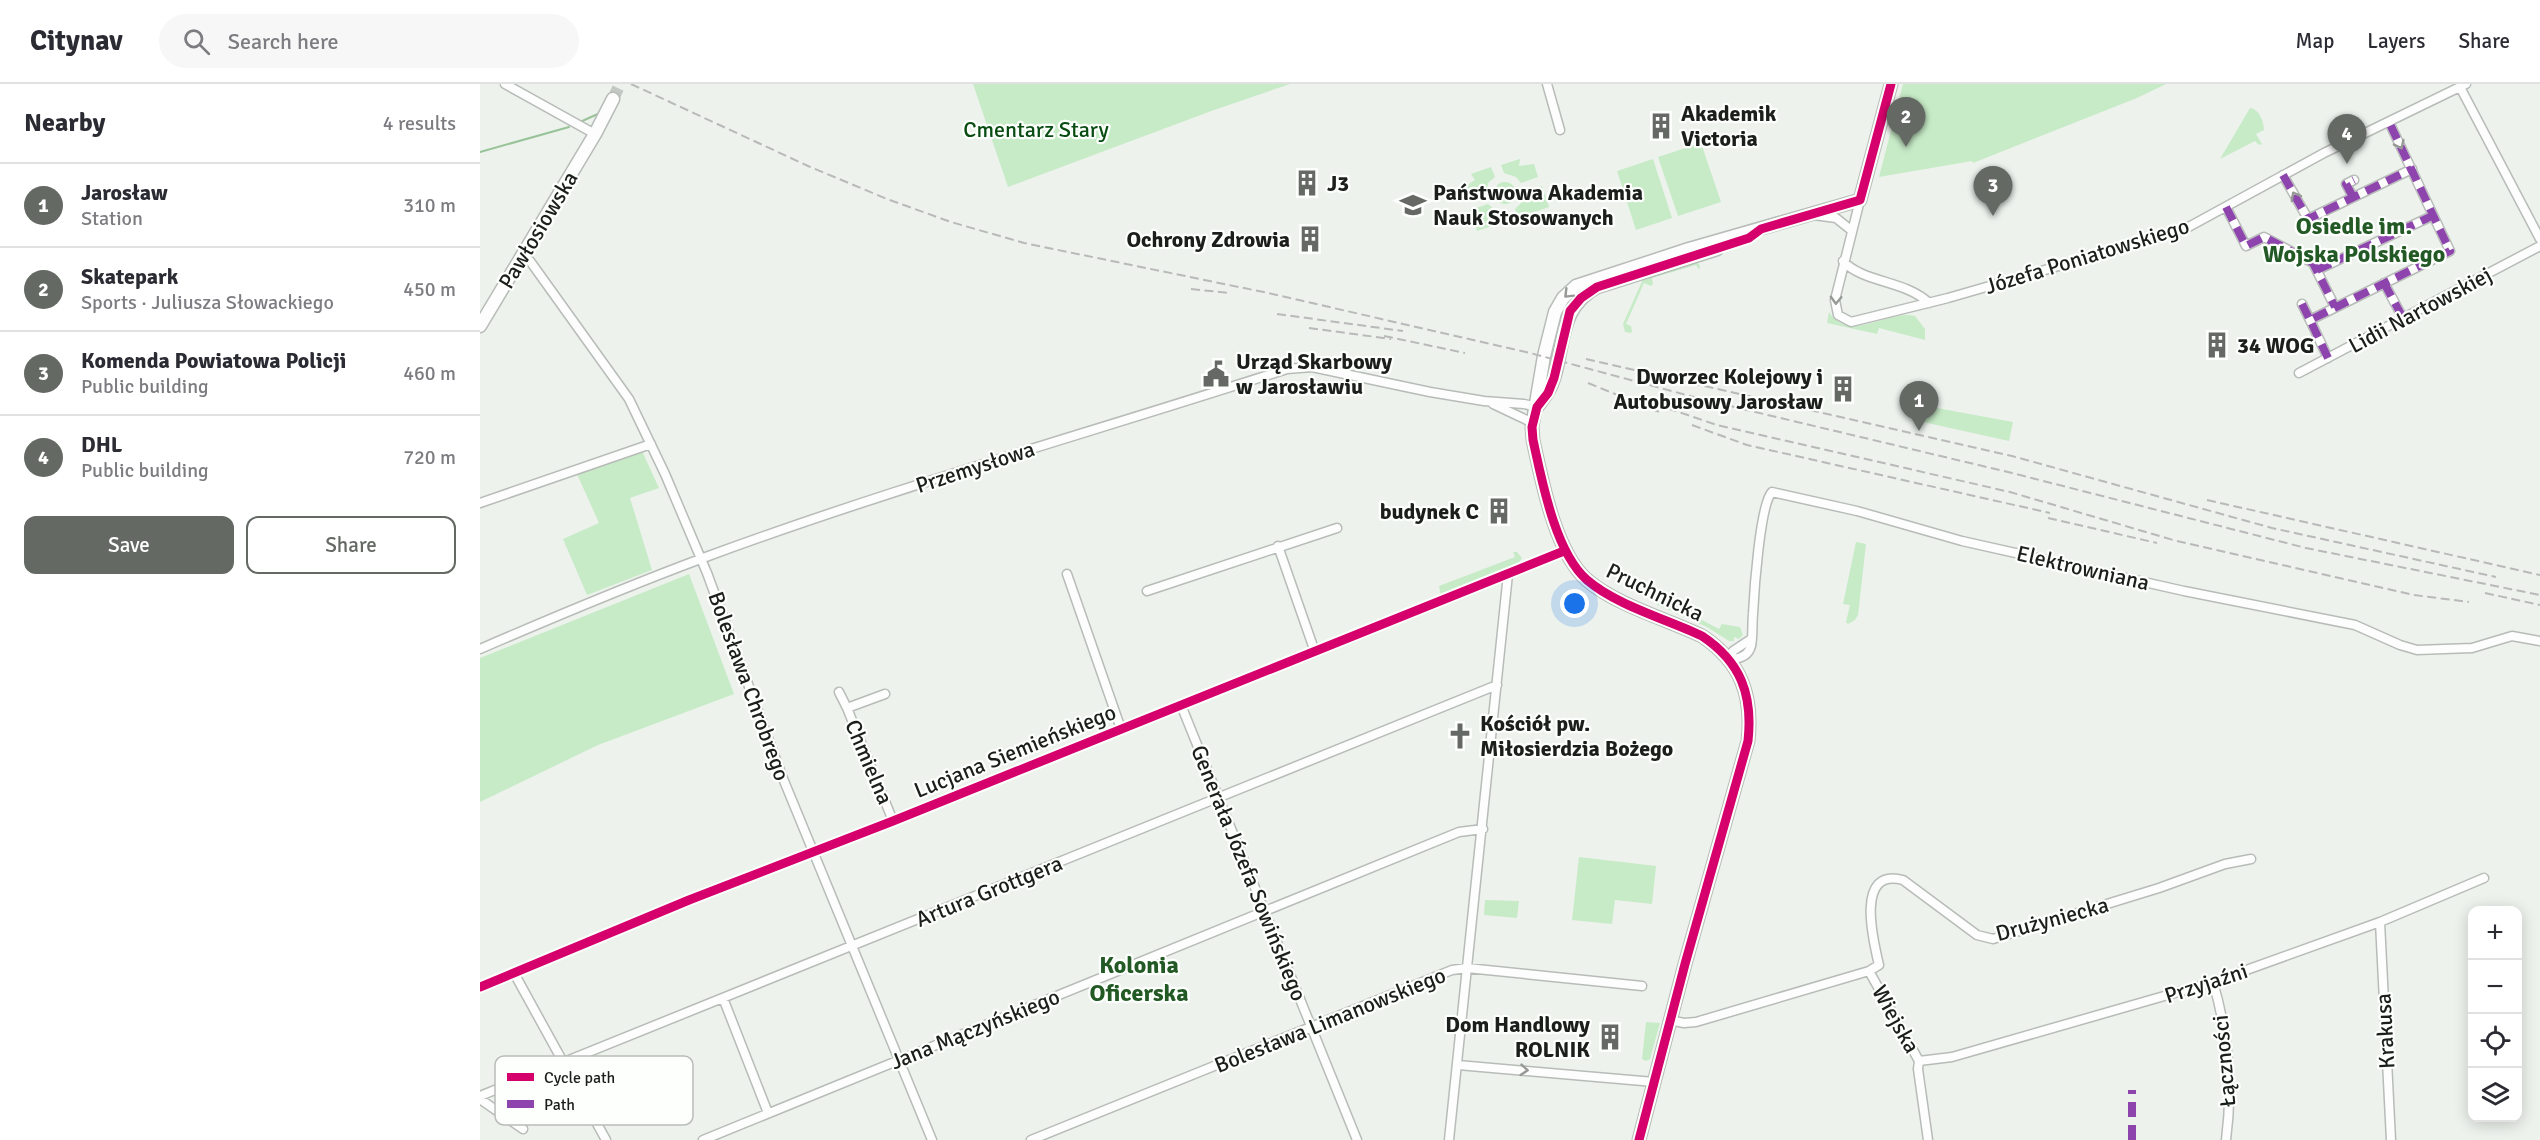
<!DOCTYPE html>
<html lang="en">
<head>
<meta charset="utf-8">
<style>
  body { margin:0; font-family:Signika,sans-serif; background:#f7f7f7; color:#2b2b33 }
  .controls { position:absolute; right:18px; bottom:18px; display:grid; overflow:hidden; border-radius:12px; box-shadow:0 3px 15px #0003 }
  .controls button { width:54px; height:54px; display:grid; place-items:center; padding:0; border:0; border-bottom:2px solid #e1e1e2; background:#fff; color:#2b2b33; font:30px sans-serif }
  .you { position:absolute; left:1095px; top:520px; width:21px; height:21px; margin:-15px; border:4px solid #fff; border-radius:50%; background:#1a73e8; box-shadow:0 0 0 9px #1a73e833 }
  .badge { display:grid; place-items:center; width:39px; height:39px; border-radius:50%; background:#646964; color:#fff; font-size:20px; font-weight:700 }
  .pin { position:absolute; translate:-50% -50px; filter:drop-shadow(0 2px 3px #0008) }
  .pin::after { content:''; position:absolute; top:32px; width:21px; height:18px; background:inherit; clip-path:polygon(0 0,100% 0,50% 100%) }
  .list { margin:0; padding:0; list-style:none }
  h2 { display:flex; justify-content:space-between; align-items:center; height:78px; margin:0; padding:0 24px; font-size:26px }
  h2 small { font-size:20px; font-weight:400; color:#7c7c81 }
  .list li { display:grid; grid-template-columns:39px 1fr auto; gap:18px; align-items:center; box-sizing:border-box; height:84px; padding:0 24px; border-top:2px solid #e1e1e2 }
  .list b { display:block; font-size:22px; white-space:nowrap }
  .list p { margin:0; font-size:20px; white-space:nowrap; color:#7c7c81 }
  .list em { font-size:20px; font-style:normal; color:#7c7c81 }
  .actions { display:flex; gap:12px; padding:18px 24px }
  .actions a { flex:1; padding:14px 0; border:2px solid #646964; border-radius:12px; text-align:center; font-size:21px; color:#646964 }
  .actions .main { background:#646964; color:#fff }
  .icon { flex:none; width:33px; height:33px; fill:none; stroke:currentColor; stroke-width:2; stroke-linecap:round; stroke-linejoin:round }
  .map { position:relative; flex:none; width:2060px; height:1056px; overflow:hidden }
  header { display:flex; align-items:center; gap:36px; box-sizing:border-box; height:84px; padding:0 30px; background:#fff; border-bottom:2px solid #e1e1e2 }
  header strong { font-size:28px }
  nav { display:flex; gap:33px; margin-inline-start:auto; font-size:21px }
  .search { width:420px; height:54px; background:#f7f7f7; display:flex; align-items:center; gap:15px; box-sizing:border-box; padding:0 21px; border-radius:33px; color:#7c7c81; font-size:22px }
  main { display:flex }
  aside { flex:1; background:#fff }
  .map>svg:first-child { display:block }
  .green { fill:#c7ebc7 }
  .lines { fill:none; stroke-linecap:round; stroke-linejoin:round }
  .stream { stroke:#98c398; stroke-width:2 }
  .secondary-tunnel { stroke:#c3c8c3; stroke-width:12; stroke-dasharray:12 6; stroke-linecap:butt }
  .street-casing { stroke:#b8bcb8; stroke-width:11 }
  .secondary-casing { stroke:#b8bcb8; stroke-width:15 }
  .street { stroke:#fcfdfc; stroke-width:8 }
  .secondary { stroke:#fcfdfc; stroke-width:12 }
  .rail { stroke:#b8b9b8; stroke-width:2; stroke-dasharray:9 4.5; stroke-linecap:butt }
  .quiet { stroke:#8e44ad; stroke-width:8; stroke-dasharray:15 8; stroke-linecap:butt }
  .cycleway-casing { stroke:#fdfffd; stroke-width:13 }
  .cycleway { stroke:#d6006c; stroke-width:9 }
  .oneway { stroke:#979997 }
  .labels { text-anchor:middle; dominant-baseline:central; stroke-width:4.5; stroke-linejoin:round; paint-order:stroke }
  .poi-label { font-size:22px; font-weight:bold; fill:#1b1f1b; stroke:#fdfffd; text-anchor:start }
  .park-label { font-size:22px; fill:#094c12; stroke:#fdfffd }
  .street-label { font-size:22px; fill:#1b1f1b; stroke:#fdfffd }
  .neighbourhood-label { font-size:24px; font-weight:bold; fill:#225925; stroke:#fdfffd }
  .key { fill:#fdfffd; stroke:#b9bcb9; stroke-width:1.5 }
  .key-label { font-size:16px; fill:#1b1f1b }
</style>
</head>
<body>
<header>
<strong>Citynav</strong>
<div class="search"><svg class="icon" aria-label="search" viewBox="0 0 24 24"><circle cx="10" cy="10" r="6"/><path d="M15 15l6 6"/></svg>Search here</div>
<nav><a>Map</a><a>Layers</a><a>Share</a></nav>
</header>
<main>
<aside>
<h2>Nearby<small>4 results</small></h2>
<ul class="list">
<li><span class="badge">1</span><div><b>Jarosław</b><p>Station</p></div><em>310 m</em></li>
<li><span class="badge">2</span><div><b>Skatepark</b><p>Sports · Juliusza Słowackiego</p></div><em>450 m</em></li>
<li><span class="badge">3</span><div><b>Komenda Powiatowa Policji</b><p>Public building</p></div><em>460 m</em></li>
<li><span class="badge">4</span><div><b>DHL</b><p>Public building</p></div><em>720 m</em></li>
</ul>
<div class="actions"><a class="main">Save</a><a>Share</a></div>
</aside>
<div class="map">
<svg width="2060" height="1056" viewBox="0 0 2060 1056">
  <rect width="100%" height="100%" fill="#edf2ed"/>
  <path class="green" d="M493,0H810L734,26L528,103Z
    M1423,0H1686L1657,14L1493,79L1492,77L1399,93Z
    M1770,24C1779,25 1784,37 1784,46L1776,50L1782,60L1779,61L1775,57L1740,75Z
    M1221,59L1241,118L1198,132L1178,73Z
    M1040,75L1039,82L1054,80L1058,93L1041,99L1036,93L1024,89L1021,81Z
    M1173,75L1192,134L1156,146L1137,87Z
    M1011,83L1015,93L1008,99L1006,111L988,117L983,104L995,96L991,90Z
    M1014 109a11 11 0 1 1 22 0a11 11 0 1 1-22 0Z
    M1062,102L1069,123L1038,134L1035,125L1043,117L1044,108Z
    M1008,120L1016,127L1027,129L1030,136L997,147L990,126Z
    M1217,177L1220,182L1219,186L1216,181L1172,194L1173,200L1171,202L1164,199L1146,240L1151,242L1152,247L1151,249L1145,248L1143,240L1164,193Z
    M1349,228C1371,261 1406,225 1435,232L1445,245V256L1399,244L1397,250L1347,239Z
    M1446,322L1533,338L1529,357L1434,336L1436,328L1444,329Z
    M162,367L179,404L150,414L172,486L107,511L83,455L119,439L97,390Z
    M1376,458L1386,460L1378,531L1375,536L1368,540L1366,538L1370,521L1363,520Z
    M1033,468H1037L1042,474L1037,481L961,512L959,502L1035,473Z
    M209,490L254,610L118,661L0,718V574Z
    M1183,513H1192L1207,522V525L1210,523L1215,526L1213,529L1216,531L1218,527L1222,529L1220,535L1239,545L1242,540L1260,543L1263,551L1259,555L1254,553V557H1249L1227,543L1176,520Z
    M1099,773L1176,782L1172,820L1135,816L1132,840L1092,836Z
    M1005,816L1039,817L1037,834L1004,831Z
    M1166,938L1180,939L1170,975L1166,977L1162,975Z"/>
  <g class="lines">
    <path class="stream" d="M100,38L120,29
      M0,68L89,43"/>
    <path class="secondary-tunnel" d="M133,15L140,0"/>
    <g class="street-casing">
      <path id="street" d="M25,0L115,50
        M1067,0L1080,46
        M1980,3L2060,155
        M1803,91L1828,135L1932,85
        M1873,113L1866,100L1874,96
        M1380,116L1355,216L1358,231L1371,238L1468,214L1703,146L1844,69L1986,0
        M1746,123L1766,162L1784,153L1833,179L1855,223
        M1334,131L1356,134L1371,146
        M43,172L50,177L149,315L185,390L227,489L302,692L452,1056
        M1363,177C1383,199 1425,196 1449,219
        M1837,186L1952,132
        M1904,199L1923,234
        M1822,220L1830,236
        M1848,274L1830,236L1970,167L1909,38
        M1819,289L2060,162
        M1013,320L1053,339
        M0,419L171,360
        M798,462L835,568
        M587,490L641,645
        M667,507L857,444
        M1271,555L1253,567L1249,575C1258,575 1268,573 1271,562C1273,553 1272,540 1273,530C1274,509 1280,420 1292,408L1377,427L1482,457L1704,507L1875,541L1920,561L1937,566L1992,564L2032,552L2060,557
        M0,565C74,533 148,502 223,474C415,403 613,348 807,285L832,283L950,308L1004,317L1044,320L1057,323
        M359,608L367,624
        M405,610L367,624L413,737
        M701,621L877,1056
        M1900,838L1911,1056
        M1389,887L1439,977L1438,985L1448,1056
        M34,889L126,1056
        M1733,898C1748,949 1753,1004 1746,1056
        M0,903L209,816L413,737L1084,467
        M243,914L288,1029
        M1189,936L1204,939L1216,938L1389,887L1399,881C1393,856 1375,783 1423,796L1497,851L1513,855L1679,804L1745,780L1771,775
        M1439,977L1472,973L1733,898L1900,838L2004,794
        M978,981L1174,998
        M0,1012L1017,601
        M0,1015L43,1045
        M223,1056L979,748L1003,745
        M551,1056L972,886L987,884L1162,902
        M969,1056L1028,490"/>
    </g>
    <g class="secondary-casing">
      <path id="secondary" d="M0,242L115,50L133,15
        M1057,323C1064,314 1071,305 1074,294C1085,258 1079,224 1117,203L1237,165
        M1159,1056L1205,880L1268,657C1273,611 1261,578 1222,552C1186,535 1136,521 1107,496C1075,468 1062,397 1053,356L1052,343L1064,272L1075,228L1083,214L1096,202L1209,165L1380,116L1411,0"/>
    </g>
    <use href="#street" class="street"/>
    <use href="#secondary" class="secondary"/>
    <path class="rail" d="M151,0L328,82L407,115L471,138L544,159L788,209L1050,269L1229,317L1532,389L1826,464L2060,511
      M711,205L749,209
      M797,230L923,247
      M829,244L911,255
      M904,252L985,269
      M1106,275L1532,372L1792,444L2016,493
      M1108,299L1182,329
      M1175,320L1237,341L1530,408L1693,456L1934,511L1989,518
      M1212,341L1267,361L1570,429
      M1727,416L2060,491
      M1568,434L1677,459
      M2005,509L2060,521"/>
    <path class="quiet" d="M1803,91L1828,135L1932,85
      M1873,113L1866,100L1874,96
      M1746,123L1766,162L1784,153L1833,179L1855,223
      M1837,186L1952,132
      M1904,199L1923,234
      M1822,220L1830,236
      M1848,274L1830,236L1970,167L1909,38
      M1652,1056V1006"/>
    <g class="cycleway-casing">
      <path id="cycleway" d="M0,903L209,816L413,737L1084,467
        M1159,1056L1205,880L1268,657C1273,611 1261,578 1222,552C1186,535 1136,521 1107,496C1075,468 1062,397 1053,356L1052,343L1057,323L1068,309L1074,294L1090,227L1101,214L1117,203L1269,154L1281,145L1380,116L1411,0"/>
    </g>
    <use href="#cycleway" class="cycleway"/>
  </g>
  <defs><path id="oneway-chevron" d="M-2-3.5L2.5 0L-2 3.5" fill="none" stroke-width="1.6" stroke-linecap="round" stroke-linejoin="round" transform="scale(1.5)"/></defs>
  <g class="oneway">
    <use href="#oneway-chevron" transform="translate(1920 61) rotate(64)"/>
    <use href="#oneway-chevron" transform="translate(1815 112) rotate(-119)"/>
    <use href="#oneway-chevron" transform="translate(1088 210) rotate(135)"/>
    <use href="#oneway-chevron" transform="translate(1356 216) rotate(92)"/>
    <use href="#oneway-chevron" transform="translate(1044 986) rotate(5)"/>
  </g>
  <defs>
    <g id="building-bare" transform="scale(2.07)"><path d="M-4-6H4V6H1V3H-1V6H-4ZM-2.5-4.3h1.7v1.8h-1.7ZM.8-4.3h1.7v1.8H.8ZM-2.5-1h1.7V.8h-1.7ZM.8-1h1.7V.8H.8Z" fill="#646964" stroke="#fdfffd" stroke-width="2.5" paint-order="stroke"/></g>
    <g id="university-bare" transform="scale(2.07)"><path d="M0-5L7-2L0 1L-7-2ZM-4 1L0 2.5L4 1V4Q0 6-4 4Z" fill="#646964" stroke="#fdfffd" stroke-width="2.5" paint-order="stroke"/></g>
    <g id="civic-bare" transform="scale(2.07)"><path d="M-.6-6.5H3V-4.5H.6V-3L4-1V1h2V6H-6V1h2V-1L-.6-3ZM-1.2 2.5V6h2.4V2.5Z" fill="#646964" stroke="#fdfffd" stroke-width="2.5" paint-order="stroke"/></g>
    <g id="church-bare" transform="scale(2.07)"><path d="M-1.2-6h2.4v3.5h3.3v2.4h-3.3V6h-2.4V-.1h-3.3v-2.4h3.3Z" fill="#646964" stroke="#fdfffd" stroke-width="2.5" paint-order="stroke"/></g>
  </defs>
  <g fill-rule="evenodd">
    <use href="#building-bare" x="1181" y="42"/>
    <use href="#building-bare" x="827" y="99"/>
    <use href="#university-bare" x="933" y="121"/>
    <use href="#building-bare" x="830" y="155"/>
    <use href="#building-bare" x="1737" y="261"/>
    <use href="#civic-bare" x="736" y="290"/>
    <use href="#building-bare" x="1363" y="305"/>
    <use href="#building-bare" x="1019" y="427"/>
    <use href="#church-bare" x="980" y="652"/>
    <use href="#building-bare" x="1130" y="953"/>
  </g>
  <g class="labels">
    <g class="poi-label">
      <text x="1201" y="29">Akademik<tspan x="1201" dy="25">Victoria</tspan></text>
      <text x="847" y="99">J3</text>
      <text x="953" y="108">Państwowa Akademia<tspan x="953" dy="25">Nauk Stosowanych</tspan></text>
      <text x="810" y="155" text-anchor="end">Ochrony Zdrowia</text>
      <text x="1757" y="261">34 WOG</text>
      <text x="756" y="277">Urząd Skarbowy<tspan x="756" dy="25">w Jarosławiu</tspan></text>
      <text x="1343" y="292" text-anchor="end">Dworzec Kolejowy i<tspan x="1343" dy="25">Autobusowy Jarosław</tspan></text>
      <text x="999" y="427" text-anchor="end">budynek C</text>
      <text x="1000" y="639">Kościół pw.<tspan x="1000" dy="25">Miłosierdzia Bożego</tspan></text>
      <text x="1110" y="940" text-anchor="end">Dom Handlowy<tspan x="1110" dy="25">ROLNIK</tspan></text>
    </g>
    <g class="park-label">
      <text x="556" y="45">Cmentarz Stary</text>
    </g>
    <g class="street-label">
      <text transform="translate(58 146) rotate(-59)">Pawłosiowska</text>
      <text transform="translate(1607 172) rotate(-17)">Józefa Poniatowskiego</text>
      <text transform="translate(1940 226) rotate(-28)">Lidii Nartowskiej</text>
      <text transform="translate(495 383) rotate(-18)">Przemysłowa</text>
      <text transform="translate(1603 484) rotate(13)">Elektrowniana</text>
      <text transform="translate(1175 508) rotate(26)">Pruchnicka</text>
      <text transform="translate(269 602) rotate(70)">Bolesława Chrobrego</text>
      <text transform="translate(535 667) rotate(-22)">Lucjana Siemieńskiego</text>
      <text transform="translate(389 678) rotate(67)">Chmielna</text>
      <text transform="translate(769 789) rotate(68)">Generała Józefa Sowińskiego</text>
      <text transform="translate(509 807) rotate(-22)">Artura Grottgera</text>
      <text transform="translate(1572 835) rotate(-15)">Drużyniecka</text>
      <text transform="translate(1726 899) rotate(-18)">Przyjaźni</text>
      <text transform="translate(1416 935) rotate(61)">Wiejska</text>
      <text transform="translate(850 936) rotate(-22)">Bolesława Limanowskiego</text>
      <text transform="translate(495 945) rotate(-22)">Jana Mączyńskiego</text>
      <text transform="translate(1905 947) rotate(-93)">Krakusa</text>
      <text transform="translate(1744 977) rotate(-95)">Łączności</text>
    </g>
    <g class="neighbourhood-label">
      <text x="1874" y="142">Osiedle im.<tspan x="1874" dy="28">Wojska Polskiego</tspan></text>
      <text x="659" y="881">Kolonia<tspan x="659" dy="28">Oficerska</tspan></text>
    </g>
  </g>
  <rect x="15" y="972" width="198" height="69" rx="9" class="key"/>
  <rect x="27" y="989" width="27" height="8" fill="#d6006c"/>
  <rect x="27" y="1016" width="27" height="8" fill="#8e44ad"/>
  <g class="key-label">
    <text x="64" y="999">Cycle path</text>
    <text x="64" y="1026">Path</text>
  </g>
</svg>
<div class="controls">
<button>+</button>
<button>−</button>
<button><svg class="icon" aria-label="locate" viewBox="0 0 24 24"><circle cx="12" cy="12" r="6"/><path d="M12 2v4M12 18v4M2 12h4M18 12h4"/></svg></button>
<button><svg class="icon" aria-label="layers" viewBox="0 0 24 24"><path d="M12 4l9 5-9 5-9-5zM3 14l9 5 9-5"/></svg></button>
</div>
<div class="you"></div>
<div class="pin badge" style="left:1439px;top:347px">1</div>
<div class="pin badge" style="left:1426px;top:63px">2</div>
<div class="pin badge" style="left:1513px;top:132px">3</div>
<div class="pin badge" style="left:1867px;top:80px">4</div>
</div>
</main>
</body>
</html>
